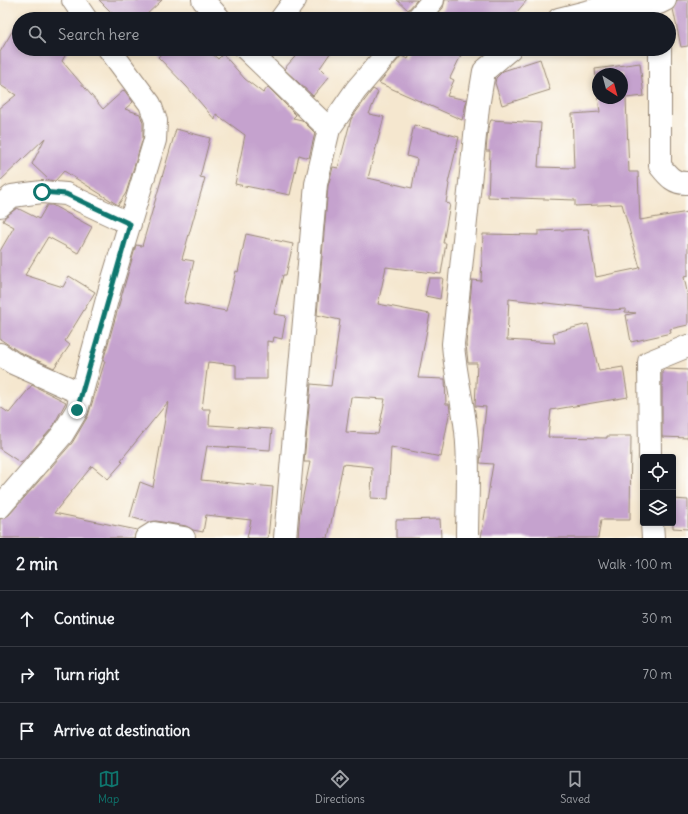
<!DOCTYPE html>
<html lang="en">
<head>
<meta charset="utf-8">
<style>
  body { margin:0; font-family:Delius,sans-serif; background:#242831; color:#f1f3f6 }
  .controls { position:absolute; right:12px; bottom:12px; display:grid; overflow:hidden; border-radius:4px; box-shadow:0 2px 6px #0003 }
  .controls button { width:36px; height:36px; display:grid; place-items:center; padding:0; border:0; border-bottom:1px solid #363941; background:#171b24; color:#f1f3f6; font:20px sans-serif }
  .compass { position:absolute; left:592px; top:68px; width:36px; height:36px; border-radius:50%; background:#171b24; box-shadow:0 2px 6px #0003; rotate:144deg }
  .stop { position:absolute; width:12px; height:12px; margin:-9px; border:3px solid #0f766e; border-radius:50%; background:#fff }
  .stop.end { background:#0f766e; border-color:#fff; box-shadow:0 1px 4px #0008 }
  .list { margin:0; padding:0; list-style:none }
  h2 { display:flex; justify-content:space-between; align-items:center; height:52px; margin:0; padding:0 16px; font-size:17px }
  h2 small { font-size:13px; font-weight:400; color:#9ea1a6 }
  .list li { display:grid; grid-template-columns:26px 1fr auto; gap:12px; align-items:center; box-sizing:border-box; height:56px; padding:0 16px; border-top:1px solid #363941 }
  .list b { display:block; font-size:15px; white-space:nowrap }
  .list em { font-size:13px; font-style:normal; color:#9ea1a6 }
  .icon { flex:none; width:22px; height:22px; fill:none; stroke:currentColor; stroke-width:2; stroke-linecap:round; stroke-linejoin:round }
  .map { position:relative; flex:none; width:688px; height:538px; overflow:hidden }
  .search { position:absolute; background:#171b24; box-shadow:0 2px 6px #0003; left:12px; right:12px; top:12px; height:44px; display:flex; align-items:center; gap:10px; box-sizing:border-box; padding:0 14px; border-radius:22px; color:#9ea1a6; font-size:15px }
  .sheet { height:220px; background:#171b24 }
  nav { display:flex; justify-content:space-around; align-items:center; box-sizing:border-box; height:56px; border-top:1px solid #363941; background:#171b24; font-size:11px; color:#9ea1a6 }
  nav a { display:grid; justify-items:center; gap:2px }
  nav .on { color:#0f766e }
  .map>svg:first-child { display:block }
  .building { fill:#c5a2ce; fill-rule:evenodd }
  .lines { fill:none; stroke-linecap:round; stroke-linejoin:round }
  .minor-casing { stroke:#988876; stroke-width:24 }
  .minor { stroke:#fff; stroke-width:22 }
  .route { stroke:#0f766e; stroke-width:5 }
</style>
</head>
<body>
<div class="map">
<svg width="688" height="538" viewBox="0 0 688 538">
  <rect width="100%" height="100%" fill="#fdfcf7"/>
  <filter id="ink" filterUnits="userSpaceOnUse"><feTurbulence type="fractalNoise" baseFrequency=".025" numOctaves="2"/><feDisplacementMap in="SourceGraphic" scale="8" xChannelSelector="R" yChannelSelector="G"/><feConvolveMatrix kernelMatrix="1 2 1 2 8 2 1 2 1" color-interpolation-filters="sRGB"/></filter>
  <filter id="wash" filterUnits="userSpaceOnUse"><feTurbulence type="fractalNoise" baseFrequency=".012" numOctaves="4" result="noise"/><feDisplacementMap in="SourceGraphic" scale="16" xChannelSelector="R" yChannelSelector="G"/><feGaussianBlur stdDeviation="0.9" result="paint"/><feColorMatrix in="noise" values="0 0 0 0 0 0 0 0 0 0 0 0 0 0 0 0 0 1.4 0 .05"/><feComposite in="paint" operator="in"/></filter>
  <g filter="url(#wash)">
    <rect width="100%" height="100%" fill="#f5e7cf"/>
    <g id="blocks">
      <path class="building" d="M99,0H162L142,19H118Z
        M397,0H417L408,10Z
        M445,0H527L511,19H433L443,8Z
        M677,0H688V46L681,47L673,9Z
        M19,20V49H69L62,61L103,109L124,90L133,102L125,109L140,114L143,123V138L126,193L118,205L64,171L55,181L49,180L32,164L45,138L0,181V108L16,95L0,85V52Z
        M166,49H207L218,59L223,54L245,79L263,93L268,87L296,115L293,118L302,120L315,133L309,158L299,155L290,195L235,184L245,135L216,114L215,120L187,87L158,57Z
        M302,49H333L320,68L329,77L313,96L284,69Z
        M413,49H464L450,78L454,80L447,96L467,100L462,120L379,83L401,56L408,59Z
        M540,59L550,90L502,105L495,83L496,78L503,71Z
        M640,63L644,96L626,98L629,172H638L640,220L688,212V276L684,277L688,296V325L670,329L671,333L631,342L626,315L636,313L625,312V309L612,310L509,299L507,340L555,343L553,333L588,324L599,371L623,367L628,397L551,410L548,437L607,438V436H631L630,520H601L598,538H481L493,464L480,463L486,407L475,406L477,363H468L466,344L472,280L481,281L483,234L538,235V231L588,229L596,277L640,268L622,204L575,206V200L488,197L490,151H486L488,128L491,120L541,123L538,167L574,168L572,114L600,112L598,98H622V74H598V95L595,69Z
        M373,89L378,92L369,114L384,117L368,178L412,188L417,159L407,156L414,125L459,137L448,183L449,184L446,203L450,204L443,243H446L441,274L386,267L378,304L430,314L418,378L445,379L446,404H449L450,410L441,457L391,447L388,499L371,498L372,467L343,464L328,538H298L300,511L310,462H304L311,384L331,386L340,320L317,315L328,186L333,167L338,168L351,119ZM351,397L385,399L378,434L346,432Z
        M176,129L210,138L200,177L205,178L182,259L194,261L184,303L226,311L236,271L238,272L246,234L293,244L286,275H283L274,314L286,316L282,339L274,337L273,342L267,341V379H236V365L208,362L202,409H210L209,425L272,429L270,450L207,446L201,480L273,487L268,538H247L251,520L206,515L203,532L193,530L186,526L156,521L148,522L130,517L140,482L153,487L168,402L121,460L123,462L108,479L92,466L54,513L137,530L134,538H0V519L9,515L24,498L72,443L88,416L105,361H103L136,245L142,246Z
        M47,205H52L92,227L78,253L48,237L25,275L63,287L69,276L95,292L65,341L70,345L54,368L19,352L0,339V251L14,227L3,221L5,217L17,208L39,219Z
        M429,278H443L440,299L425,296Z
        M665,369L688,370V438L662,437V371Z
        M32,385L66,402L52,428L21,463L0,449V407L9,413Z
        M673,499L688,500V529L673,528Z
        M440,519L441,538H396V520Z"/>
    </g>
  </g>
  <g filter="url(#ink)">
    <use href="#blocks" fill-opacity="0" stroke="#988876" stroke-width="1"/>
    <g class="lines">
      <g class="minor-casing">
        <path id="minor" d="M73,0L86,19
          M203,0L220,19
          M281,19L295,0
          M417,19L433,0
          M559,19L610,6L659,3L665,0
          M246,49L329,129
          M660,49V166C668,176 674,184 688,183
          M0,206L12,196L42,192L66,194L130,224
          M0,354L13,363L80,393
          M650,457L649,362L688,346
          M0,507L62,435L77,410L109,292L155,140L156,121L150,104L109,49
          M652,523L653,538
          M146,538L154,533L184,538
          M285,538L316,184L329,129L356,90L391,49
          M467,538C467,503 470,467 466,431C463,402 455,374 453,344L478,107L484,71L510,49"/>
      </g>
      <use href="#minor" class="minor"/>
    </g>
  </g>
  <g class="lines" filter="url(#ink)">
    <path class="route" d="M42,192L66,194L130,224L77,410"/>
  </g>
</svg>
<div class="controls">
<button><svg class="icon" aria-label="locate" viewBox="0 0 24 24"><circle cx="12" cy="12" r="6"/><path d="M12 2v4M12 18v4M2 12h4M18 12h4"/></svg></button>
<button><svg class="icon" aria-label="layers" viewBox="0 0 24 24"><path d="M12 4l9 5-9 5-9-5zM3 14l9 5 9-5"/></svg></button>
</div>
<svg class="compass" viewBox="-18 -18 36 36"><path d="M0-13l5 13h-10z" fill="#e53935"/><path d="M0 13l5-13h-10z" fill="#9ea1a6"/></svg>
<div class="stop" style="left:42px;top:192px"></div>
<div class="stop end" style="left:77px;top:410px"></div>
<div class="search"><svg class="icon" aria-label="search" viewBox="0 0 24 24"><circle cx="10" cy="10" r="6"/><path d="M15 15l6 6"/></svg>Search here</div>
</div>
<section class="sheet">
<h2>2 min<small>Walk · 100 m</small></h2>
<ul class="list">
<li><svg class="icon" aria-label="ahead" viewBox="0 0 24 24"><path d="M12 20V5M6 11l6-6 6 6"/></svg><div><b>Continue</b></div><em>30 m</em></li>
<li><svg class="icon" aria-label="right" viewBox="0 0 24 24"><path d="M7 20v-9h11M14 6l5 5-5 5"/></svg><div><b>Turn right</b></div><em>70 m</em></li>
<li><svg class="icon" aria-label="arrive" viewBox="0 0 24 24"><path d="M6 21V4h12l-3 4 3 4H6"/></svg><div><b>Arrive at destination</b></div></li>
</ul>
</section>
<nav>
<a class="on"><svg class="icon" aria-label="map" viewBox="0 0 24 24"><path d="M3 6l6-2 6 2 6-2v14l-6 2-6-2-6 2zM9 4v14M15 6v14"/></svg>Map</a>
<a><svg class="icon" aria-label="directions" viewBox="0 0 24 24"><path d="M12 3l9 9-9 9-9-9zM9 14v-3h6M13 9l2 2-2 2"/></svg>Directions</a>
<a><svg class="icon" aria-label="saved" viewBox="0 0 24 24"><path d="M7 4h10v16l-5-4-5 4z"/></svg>Saved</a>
</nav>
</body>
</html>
